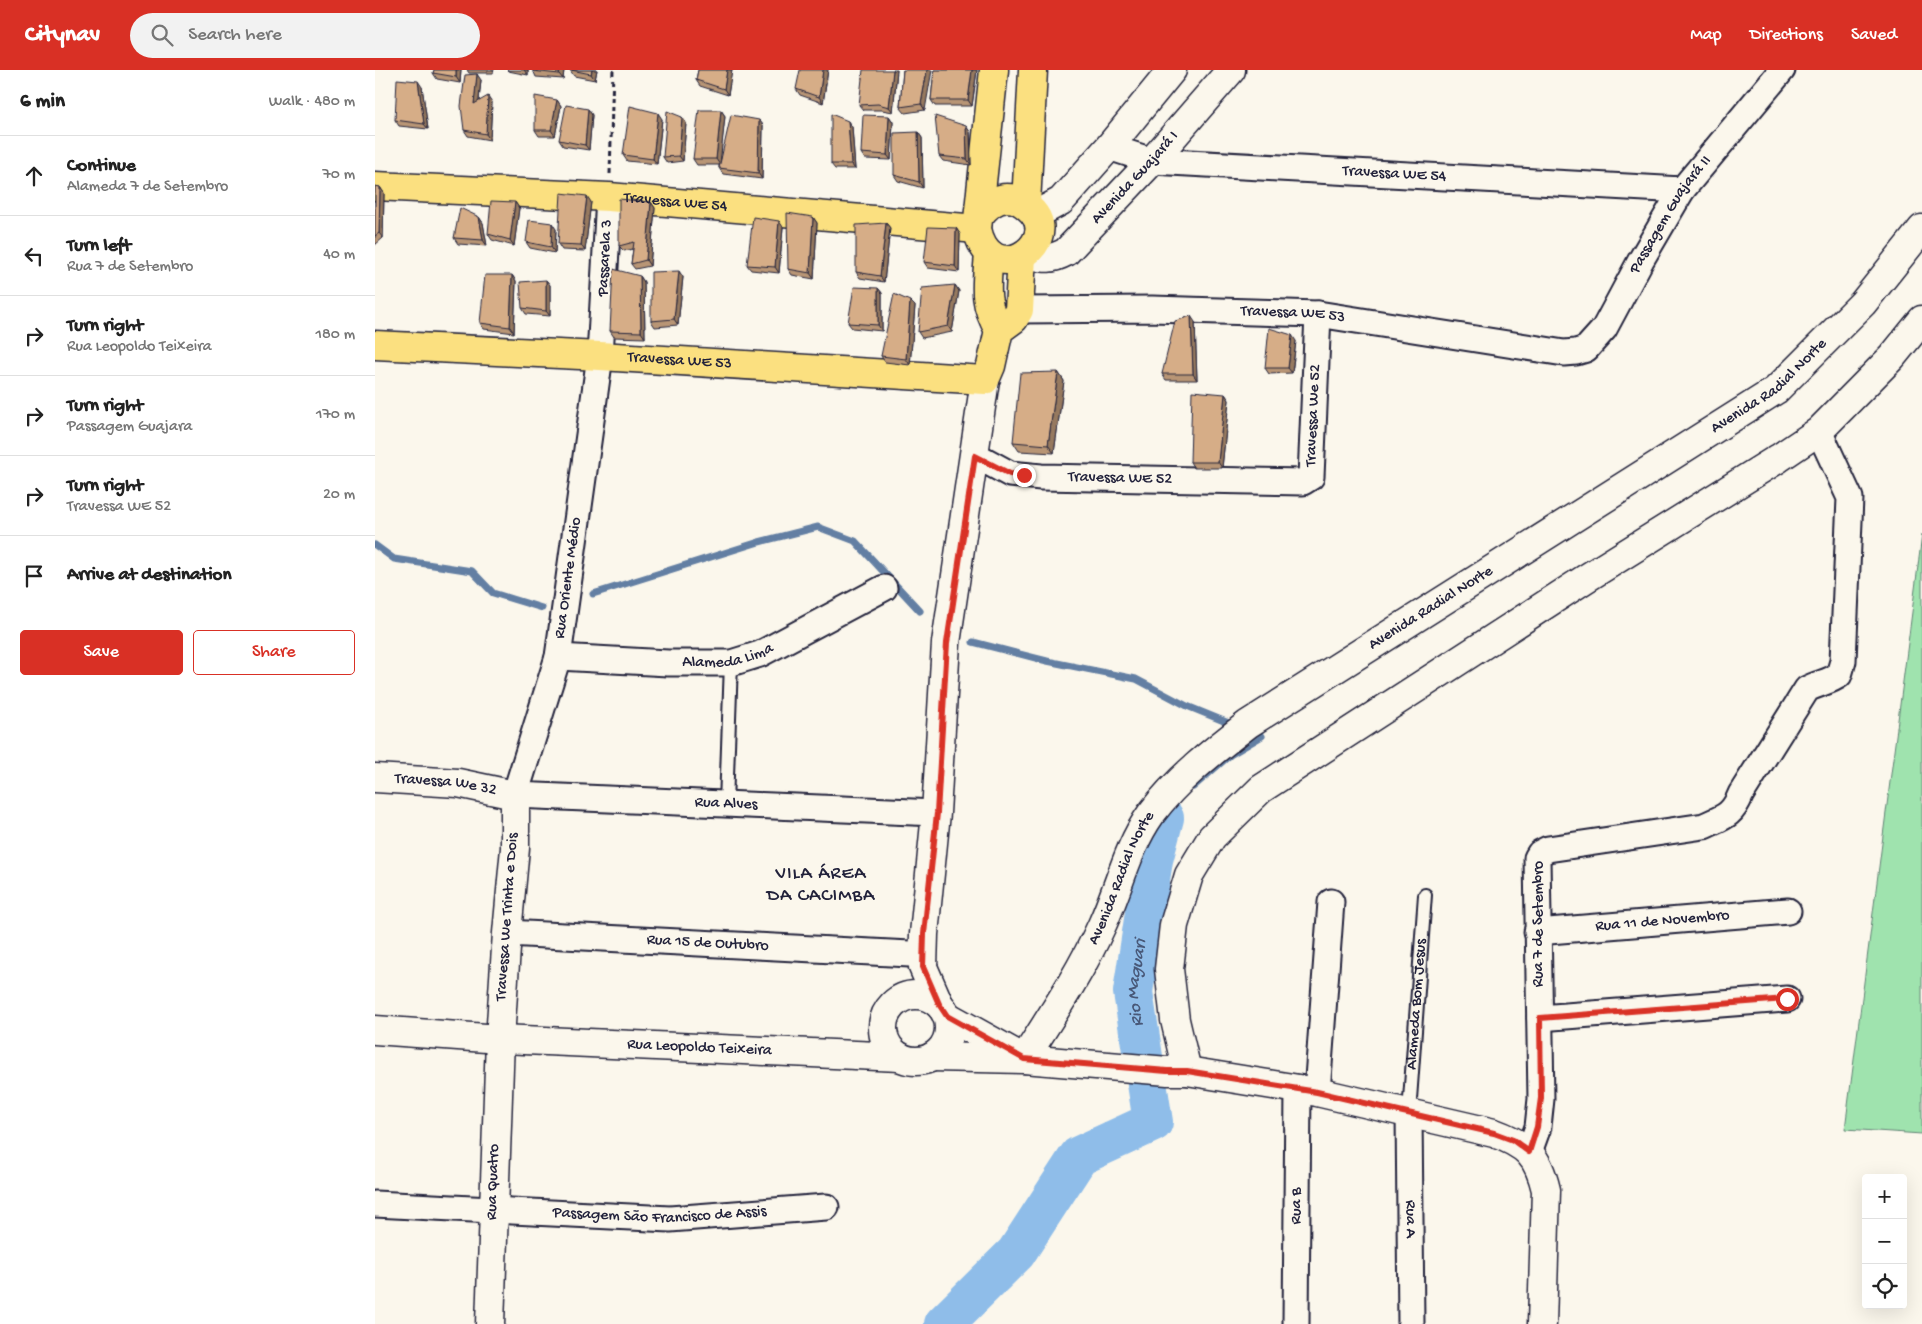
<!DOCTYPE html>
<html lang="en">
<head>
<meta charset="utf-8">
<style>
  body { margin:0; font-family:"Gochi Hand",sans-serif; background:#f2f2f2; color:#222 }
  .controls { position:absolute; right:15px; bottom:15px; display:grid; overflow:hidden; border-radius:5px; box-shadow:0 5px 20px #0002 }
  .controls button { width:45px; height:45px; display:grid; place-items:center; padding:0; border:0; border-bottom:1px solid #e0e0e0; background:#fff; color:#222; font:25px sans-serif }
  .stop { position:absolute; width:15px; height:15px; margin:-11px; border:4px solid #d93025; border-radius:50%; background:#fff }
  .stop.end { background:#d93025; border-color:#fff; box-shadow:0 1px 5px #0008 }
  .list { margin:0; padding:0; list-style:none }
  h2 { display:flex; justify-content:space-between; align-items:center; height:65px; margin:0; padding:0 20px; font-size:21px }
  h2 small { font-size:16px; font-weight:400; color:#767676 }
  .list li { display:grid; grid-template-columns:32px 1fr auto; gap:15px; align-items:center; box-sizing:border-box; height:80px; padding:0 20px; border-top:1px solid #e0e0e0 }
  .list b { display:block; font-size:19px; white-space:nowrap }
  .list p { margin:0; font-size:16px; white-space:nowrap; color:#767676 }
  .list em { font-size:16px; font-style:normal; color:#767676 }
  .actions { display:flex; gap:10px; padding:15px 20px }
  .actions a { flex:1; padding:11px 0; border:1px solid #d93025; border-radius:5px; text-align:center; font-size:18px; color:#d93025 }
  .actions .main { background:#d93025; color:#fff }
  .icon { flex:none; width:28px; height:28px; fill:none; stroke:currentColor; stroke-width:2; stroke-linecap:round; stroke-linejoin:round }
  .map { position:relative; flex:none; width:1547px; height:1254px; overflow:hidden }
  header { display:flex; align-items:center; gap:30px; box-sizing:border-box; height:70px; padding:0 25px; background:#d93025; color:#fff }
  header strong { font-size:24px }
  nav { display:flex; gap:28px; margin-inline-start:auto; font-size:18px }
  .search { width:350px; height:45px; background:#f2f2f2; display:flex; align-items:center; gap:12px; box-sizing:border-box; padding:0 18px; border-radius:28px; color:#767676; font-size:19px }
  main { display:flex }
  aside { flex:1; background:#fff }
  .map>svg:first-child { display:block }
  .green { fill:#9fe3ae; stroke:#608274 }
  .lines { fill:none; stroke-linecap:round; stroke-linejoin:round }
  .stream { stroke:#637fa3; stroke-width:7 }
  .river { stroke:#8fbde9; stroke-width:40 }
  .lane-casing { stroke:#22223b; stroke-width:16 }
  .street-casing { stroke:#22223b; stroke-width:29 }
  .secondary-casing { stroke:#22223b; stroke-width:31 }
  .primary-casing { stroke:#22223b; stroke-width:31 }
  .path { stroke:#22223b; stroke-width:3; stroke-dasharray:5 4; stroke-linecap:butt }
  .lane { stroke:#fbf7ec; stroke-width:12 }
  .street { stroke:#fbf7ec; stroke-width:25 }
  .secondary { stroke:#fbf7ec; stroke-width:28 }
  .primary { stroke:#fbe080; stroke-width:28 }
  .wall { fill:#b89574; stroke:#22223b }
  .shaded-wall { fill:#96795e; stroke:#22223b }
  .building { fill:#d6ad87; stroke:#22223b }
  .route { stroke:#d93025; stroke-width:6 }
  .labels { text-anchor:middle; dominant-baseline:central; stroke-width:4; stroke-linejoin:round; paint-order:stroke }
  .street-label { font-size:16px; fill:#22223b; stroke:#fbf7ec }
  .water-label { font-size:18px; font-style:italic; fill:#485878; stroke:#fbf7ec }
  .quarter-label { font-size:19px; letter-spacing:1px; fill:#22223b; stroke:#fbf7ec }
</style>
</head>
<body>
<header>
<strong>Citynav</strong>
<div class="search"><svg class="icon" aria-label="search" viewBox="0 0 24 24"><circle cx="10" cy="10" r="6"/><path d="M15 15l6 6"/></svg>Search here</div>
<nav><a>Map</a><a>Directions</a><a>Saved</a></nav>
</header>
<main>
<aside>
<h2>6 min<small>Walk · 480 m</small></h2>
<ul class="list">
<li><svg class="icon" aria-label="ahead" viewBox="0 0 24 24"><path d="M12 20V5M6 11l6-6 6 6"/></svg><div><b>Continue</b><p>Alameda 7 de Setembro</p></div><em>70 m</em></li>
<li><svg class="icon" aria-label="left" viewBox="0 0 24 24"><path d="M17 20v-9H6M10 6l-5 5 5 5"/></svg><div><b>Turn left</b><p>Rua 7 de Setembro</p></div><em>40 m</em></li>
<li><svg class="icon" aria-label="right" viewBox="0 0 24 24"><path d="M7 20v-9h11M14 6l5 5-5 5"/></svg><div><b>Turn right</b><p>Rua Leopoldo Teixeira</p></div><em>180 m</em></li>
<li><svg class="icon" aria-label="right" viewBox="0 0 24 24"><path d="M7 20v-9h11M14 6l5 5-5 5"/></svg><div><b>Turn right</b><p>Passagem Guajara</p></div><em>170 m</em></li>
<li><svg class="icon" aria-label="right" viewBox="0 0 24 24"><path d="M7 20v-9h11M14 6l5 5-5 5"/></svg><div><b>Turn right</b><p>Travessa WE 52</p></div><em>20 m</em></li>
<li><svg class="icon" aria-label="arrive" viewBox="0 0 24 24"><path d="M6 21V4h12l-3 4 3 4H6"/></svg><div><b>Arrive at destination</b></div></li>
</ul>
<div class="actions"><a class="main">Save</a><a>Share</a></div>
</aside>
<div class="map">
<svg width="1547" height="1254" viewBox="0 0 1547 1254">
  <rect width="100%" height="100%" fill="#fbf7ec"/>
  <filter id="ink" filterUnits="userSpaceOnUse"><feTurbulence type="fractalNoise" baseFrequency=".02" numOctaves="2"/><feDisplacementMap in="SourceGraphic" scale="10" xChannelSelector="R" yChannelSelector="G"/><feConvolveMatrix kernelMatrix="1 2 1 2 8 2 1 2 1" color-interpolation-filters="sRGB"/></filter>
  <g filter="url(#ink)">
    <path class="green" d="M1547,465V1064L1470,1059Z"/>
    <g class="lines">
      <path class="stream" d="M0,475L19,489L97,501L118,523L167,538
        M218,524L384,472L443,457L480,471L545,541
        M598,572L672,591L761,609L812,636L861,656
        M818,717L855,685L887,666"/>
      <path class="river" id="s1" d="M569,1254L641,1183L704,1086L778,1052L758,922L778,790L789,748"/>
      <g class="lane-casing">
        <g id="lane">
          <path d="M351,734L356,593"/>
          <path id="s2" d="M1034,1043L1050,825"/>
        </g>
      </g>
      <g class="street-casing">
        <g id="street">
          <path id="s3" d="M734,77L777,91L1307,120"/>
          <path id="s4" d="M234,127L225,286L183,587L140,725L561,743"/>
          <path id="s5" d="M644,240L777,239L943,244L1189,283L1201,282L1211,279L1229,259L1266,190L1307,120L1407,0"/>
          <path id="s6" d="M600,385L635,404L666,407L928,412L936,407L943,244"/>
          <path id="s7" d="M183,587L293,593H356L385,584L509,518"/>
          <path id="s8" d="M1162,862L1413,841"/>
          <path id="s9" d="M132,863L535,884"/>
          <path d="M1165,948L1412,929"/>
          <path d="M942,1022L956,832"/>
          <path id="s10" d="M1034,1043L1036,1254"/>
          <path d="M1154,1082L1163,1057L1166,1029L1162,788L1165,783L1173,779L1329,756C1349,747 1357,746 1366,724L1432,619C1443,613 1455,612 1464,605L1468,591L1475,428L1444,361"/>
          <path id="s11" d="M0,1134L295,1149L451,1137"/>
          <path id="s12" d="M921,1254L923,1019"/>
        </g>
      </g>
      <g class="secondary-casing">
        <g id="secondary">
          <path d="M660,145L686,131L734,77L797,0"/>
          <path id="s13" d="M652,184C669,188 674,191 691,182L777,91L856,0"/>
          <path id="s14" d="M0,708L83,713L140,725V778L132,863L125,969L115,1254"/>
          <circle cx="541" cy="958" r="33"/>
          <path d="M564,934L548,897L549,864L561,743L571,573L610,310"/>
          <path d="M572,946L646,987"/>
          <path id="s15" d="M0,960L125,969L525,987"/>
          <path d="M557,987L649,989L793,1001H812L942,1022L1119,1063C1152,1075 1163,1086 1171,1120L1167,1254"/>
          <path id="s16" d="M649,989C677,945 706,902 727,855C744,818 752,778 776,744C802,709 838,681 873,654L1401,320L1488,233L1547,159"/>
          <path d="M812,1001L800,950L794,899L799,855L814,805L837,767L886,719L1210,509L1404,388L1444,361L1517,287L1547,250"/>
        </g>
      </g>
      <g class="primary-casing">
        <g id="primary">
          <path id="s17" d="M0,116L234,127L602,159"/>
          <path d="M651,134L658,0"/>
          <path d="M604,146C612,135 624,125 639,129C647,131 652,136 658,142C686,174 616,222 602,159L619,0"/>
          <path d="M614,183C612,215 607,231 624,260"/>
          <path id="s18" d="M0,275L225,286L610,310L616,296L624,260L639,249L644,240L647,186"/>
        </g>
      </g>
      <path class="path" d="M235,104L238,0"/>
      <use href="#lane" class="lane"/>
      <use href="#street" class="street"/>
      <use href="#secondary" class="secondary"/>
      <use href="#primary" class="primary"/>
    </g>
    <path class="wall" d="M59,0H86L85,13L62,9L58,3Z
      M92,0H119L118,3H94Z
      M132,0H153V5L133,1Z
      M158,0H189L188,9L161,7Z
      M195,0H222L220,10L199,6Z
      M323,0H357L353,25L325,16L321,10Z
      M453,0L448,33L425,25L421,19Z
      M522,0L518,42L507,40H488L484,35Z
      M528,0L550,40L530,43L525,37Z
      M559,0H602L597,36H560L556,30Z
      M106,10L104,31L117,32L115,70L93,66L89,60Z
      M47,17L53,59L24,56L20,50Z
      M182,30L186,36L180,66H164L160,60Z
      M213,39L217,45L214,80L188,76L184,70Z
      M346,40L350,46L345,90L384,50L388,55L387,109L348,104L344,98V95H322L318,89Z
      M514,46L518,52L516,90L490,89L486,83Z
      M307,47L311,53L308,91L292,93L288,87Z
      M287,49L282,94L252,91L248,85Z
      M591,56L595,62L596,95L568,91L564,86Z
      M477,57L480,99H460L456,94Z
      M543,62L547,68L548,118L523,111L519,105Z
      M0,116L5,117L9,123L8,168L0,175Z
      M140,132L144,138L139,176L117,170L113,164Z
      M216,132L210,181L187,180L183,174Z
      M276,132L280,138L275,196L260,199L256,194L258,179L249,181L244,176Z
      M104,147L108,153L112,176L83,174L79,168Z
      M438,147L442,153L439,209L417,205L413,199Z
      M511,153L515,158L509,212L485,208L481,202Z
      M408,157L404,203L376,200L372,195Z
      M581,158L585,164L584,202L553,198L549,192Z
      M181,159L180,183L155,178L151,172Z
      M137,205L141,211L139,263L109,259L105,253Z
      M265,206L269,212L270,268L239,267L235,261Z
      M308,207L303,255L280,257L276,251Z
      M171,210L175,215V246L151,244L147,238Z
      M580,215L584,221L577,262L547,268L543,262Z
      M503,218L507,223V261L477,258L473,253Z
      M535,231L540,236L535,295L510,292L506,286Z
      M820,252L822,310H791L787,304Z
      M921,271L917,303L894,304L890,298Z
      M683,302L689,311L679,383L644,381L638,372Z
      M850,324L854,330L847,398H819L815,392Z"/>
    <path class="shaded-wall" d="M81,0H86L85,13L81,7Z
      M149,0H153V5Z
      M185,0H189L188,9L184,4Z
      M217,0H222L220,10L216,4Z
      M352,0H357L353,25L349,19Z
      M448,0H453L448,33L444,27Z
      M518,0H522L518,42L514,37Z
      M552,0H557L550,40L546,34Z
      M597,0H602L597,36L593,30Z
      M102,4L106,10L103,40L99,34Z
      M43,11L47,17L53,59L49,54Z
      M113,26L117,32L115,70L111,64Z
      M182,30L186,36L180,66L176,60Z
      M213,39L217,45L214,80L210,75Z
      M346,40L350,46L345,95L341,89Z
      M283,43L287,49L282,94L278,89Z
      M514,46L518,52L516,90L512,85Z
      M307,47L311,53L308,91L304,86Z
      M384,50L388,55L387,109L383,103Z
      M473,51L477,57L480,99L476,94Z
      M591,56L595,62L596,95L592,89Z
      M543,62L547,68L548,118L544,112Z
      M5,117L9,123L8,168L4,163Z
      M212,126L216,132L210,181L206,175Z
      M140,132L144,138L139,176L135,170Z
      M276,132L280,138L275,196L271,190Z
      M104,147L108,153L112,176L108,170Z
      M438,147L442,153L439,209L435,203Z
      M404,151L408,157L404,203L400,197Z
      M177,153L181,159L180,183L176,177Z
      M511,153L515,158L509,212L505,206Z
      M581,158L585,164L584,202L580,196Z
      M304,201L308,207L303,255L299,249Z
      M137,205L141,211L139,263L135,257Z
      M265,206L269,212L270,268L266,262Z
      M171,210L175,215V246L171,241Z
      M580,215L584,221L577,262L573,256Z
      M503,218L507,223V261L503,255Z
      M535,231L540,236L535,295L531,289Z
      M816,246L820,252L822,310L818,304Z
      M917,265L921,271L917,303L913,298Z
      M683,302L689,311L679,383L673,375Z
      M850,324L854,330L847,398L843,392Z"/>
    <path class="building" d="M59,0H81V7L58,3Z
      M158,0H185L184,4L157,1Z
      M196,0H217L216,4Z
      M323,0H352L349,19L321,10Z
      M425,0H448L444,27L421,19Z
      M488,0H518L514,37L503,34L484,35Z
      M528,0H552L546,34L525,37Z
      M559,0H597L593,30H556Z
      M102,4L99,34L113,26L111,64L89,60L86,36L90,5Z
      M22,9L43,11L49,54L20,50Z
      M160,26L182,30L176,60H160Z
      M191,35L213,39L210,75L184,70Z
      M255,36L283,43L278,89L248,85Z
      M324,40H346L341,89H318Z
      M292,41L307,47L304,86L288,87Z
      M456,44L473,51L476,94H456Z
      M356,45L384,50L383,103L344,98Z
      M488,45L514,46L512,85L486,83Z
      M560,46L591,56L592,89L564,86Z
      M543,62L544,112L519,105V63Z
      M0,116L5,117L4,163L0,166Z
      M186,123L212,126L206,175L183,174Z
      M244,129L276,132L271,190L256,194L259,172L244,176Z
      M116,131L140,132L135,170L113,164Z
      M85,138L104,147L108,170L79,168Z
      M412,143L438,147L435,203L413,199Z
      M378,147L404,151L400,197L372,195Z
      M154,150L177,153L176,177L151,172Z
      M511,153L505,206L481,202V155Z
      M553,157L581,158L580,196L549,192Z
      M238,199L265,206L266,262L235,261Z
      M304,201L299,249L276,251V202Z
      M110,205H137L135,257L105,253Z
      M171,210V241L147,238L145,212Z
      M580,215L573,256L543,262L547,218Z
      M479,217L503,218V255L473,253Z
      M519,224L535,231L531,289L506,286Z
      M816,246L818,304H787L800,251Z
      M894,258L917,265L913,298H890Z
      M683,302L673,375L638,372L645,303Z
      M817,321L850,324L843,392H815Z"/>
  </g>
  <g class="lines" filter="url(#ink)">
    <path class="route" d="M649,405L635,404L600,386L572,573L562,743L549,864L548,897L564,934L572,946L649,989L792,1001H812L942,1022L1119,1063L1138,1070L1154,1082L1162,1057L1166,1028L1165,948L1412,929"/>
  </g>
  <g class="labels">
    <g class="street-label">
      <text stroke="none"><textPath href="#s3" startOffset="288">Travessa WE 54</textPath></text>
      <text stroke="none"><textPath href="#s13" startOffset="142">Avenida Guajará I</textPath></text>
      <text stroke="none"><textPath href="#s17" startOffset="301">Travessa WE 54</textPath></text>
      <text stroke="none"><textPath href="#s5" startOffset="730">Passagem Guajará II</textPath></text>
      <text transform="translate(231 188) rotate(-87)">Passarela 3</text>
      <text stroke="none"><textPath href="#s5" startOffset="274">Travessa WE 53</textPath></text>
      <text stroke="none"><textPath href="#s18" startOffset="305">Travessa WE 53</textPath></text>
      <text stroke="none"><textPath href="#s16" startOffset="1031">Avenida Radial Norte</textPath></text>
      <text stroke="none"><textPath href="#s6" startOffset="404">Travessa We 52</textPath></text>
      <text stroke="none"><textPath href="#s6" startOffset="150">Travessa WE 52</textPath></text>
      <text transform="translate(194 508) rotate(-82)">Rua Oriente Médio</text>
      <text stroke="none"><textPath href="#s16" startOffset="626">Avenida Radial Norte</textPath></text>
      <text stroke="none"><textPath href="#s7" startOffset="171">Alameda Lima</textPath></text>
      <text stroke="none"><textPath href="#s14" startOffset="71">Travessa We 32</textPath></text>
      <text stroke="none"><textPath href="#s4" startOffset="819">Rua Alves</textPath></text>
      <text stroke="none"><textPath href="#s16" startOffset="206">Avenida Radial Norte</textPath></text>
      <text transform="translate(133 847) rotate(-86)">Travessa We Trinta e Dois</text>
      <text stroke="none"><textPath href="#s8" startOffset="126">Rua 11 de Novembro</textPath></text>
      <text transform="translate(1164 854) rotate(-90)">Rua 7 de Setembro</text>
      <text stroke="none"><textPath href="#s9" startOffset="201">Rua 15 de Outubro</textPath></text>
      <text stroke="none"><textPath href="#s2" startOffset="109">Alameda Bom Jesus</textPath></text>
      <text stroke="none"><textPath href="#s15" startOffset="325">Rua Leopoldo Teixeira</textPath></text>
      <text transform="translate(119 1112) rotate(-88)">Rua Quatro</text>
      <text stroke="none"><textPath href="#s12" startOffset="118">Rua B</textPath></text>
      <text stroke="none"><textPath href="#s11" startOffset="285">Passagem São Francisco de Assis</textPath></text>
      <text stroke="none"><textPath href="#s10" startOffset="106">Rua A</textPath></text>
    </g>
    <g class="water-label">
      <text stroke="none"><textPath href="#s1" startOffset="439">Rio Maguari</textPath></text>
    </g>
    <g class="quarter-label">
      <text x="446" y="804">VILA ÁREA<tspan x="446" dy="22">DA CACIMBA</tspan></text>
    </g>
  </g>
</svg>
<div class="controls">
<button>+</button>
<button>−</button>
<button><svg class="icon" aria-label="locate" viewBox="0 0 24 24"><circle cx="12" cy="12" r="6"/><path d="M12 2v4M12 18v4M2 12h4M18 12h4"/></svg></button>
</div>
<div class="stop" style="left:1412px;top:929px"></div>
<div class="stop end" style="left:649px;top:405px"></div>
</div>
</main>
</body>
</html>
